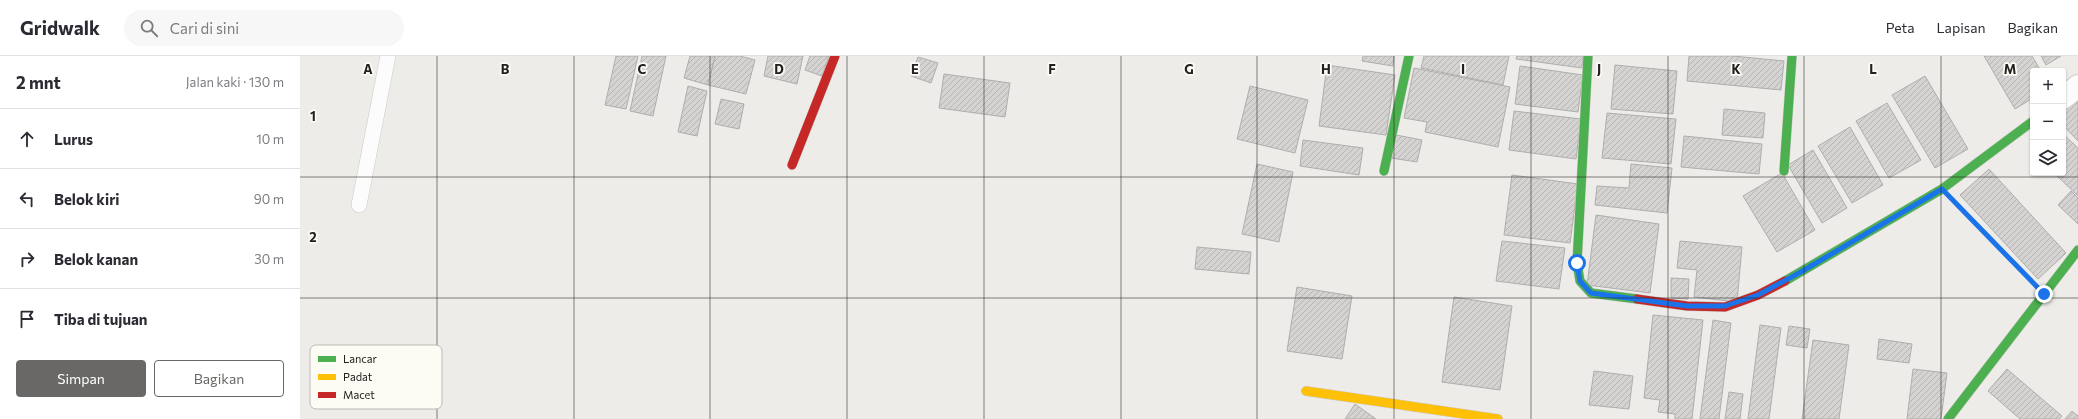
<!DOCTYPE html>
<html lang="id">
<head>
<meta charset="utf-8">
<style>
  body { margin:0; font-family:Commissioner,sans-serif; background:#f7f7f7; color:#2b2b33 }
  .controls { position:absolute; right:12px; top:12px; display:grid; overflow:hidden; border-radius:4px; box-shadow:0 1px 3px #0004 }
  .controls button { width:36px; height:36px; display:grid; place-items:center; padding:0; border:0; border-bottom:1px solid #e1e1e2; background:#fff; color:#2b2b33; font:20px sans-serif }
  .stop { position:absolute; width:12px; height:12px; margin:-9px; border:3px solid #1a73e8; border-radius:50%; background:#fff }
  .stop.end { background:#1a73e8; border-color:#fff; box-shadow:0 1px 4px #0008 }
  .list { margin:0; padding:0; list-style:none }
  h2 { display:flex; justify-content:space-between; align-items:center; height:52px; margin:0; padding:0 16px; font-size:17px }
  h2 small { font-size:13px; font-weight:400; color:#7c7c81 }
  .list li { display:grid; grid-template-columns:26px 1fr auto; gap:12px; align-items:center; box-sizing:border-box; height:60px; padding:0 16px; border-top:1px solid #e1e1e2 }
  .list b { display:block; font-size:15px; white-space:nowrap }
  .list em { font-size:13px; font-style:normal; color:#7c7c81 }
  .actions { display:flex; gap:8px; padding:12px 16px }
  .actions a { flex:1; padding:9px 0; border:1px solid #696866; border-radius:4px; text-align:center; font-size:14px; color:#696866 }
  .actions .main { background:#696866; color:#fff }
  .icon { flex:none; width:22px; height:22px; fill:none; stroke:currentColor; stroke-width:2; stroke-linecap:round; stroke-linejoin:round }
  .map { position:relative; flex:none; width:1778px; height:363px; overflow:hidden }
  header { display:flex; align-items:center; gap:24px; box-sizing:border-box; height:56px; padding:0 20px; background:#fff; border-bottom:1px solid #e1e1e2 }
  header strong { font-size:19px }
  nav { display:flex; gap:22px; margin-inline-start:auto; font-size:14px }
  .search { width:280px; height:36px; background:#f7f7f7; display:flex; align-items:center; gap:10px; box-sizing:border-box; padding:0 14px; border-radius:22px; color:#7c7c81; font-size:15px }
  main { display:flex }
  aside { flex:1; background:#fff }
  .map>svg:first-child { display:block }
  .building { fill:url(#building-hatch); stroke:#afaeae }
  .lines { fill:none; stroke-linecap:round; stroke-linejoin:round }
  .lane-casing { stroke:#cac9c6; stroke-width:16 }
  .street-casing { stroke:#cac9c6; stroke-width:24 }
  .fast-casing { stroke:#cac9c6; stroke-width:10 }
  .slow-casing { stroke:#cac9c6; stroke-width:10 }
  .jam-casing { stroke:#cac9c6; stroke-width:10 }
  .path { stroke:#d9d8d8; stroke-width:2.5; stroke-dasharray:3 3; stroke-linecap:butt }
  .lane { stroke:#fcfcfc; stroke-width:15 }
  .street { stroke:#fcfcfc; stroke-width:22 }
  .fast { stroke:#4caf50; stroke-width:9 }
  .slow { stroke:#ffc107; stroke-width:9 }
  .jam { stroke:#c62828; stroke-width:9 }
  .route { stroke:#1a73e8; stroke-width:5 }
  .grid { fill:none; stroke:#22211f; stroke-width:1; stroke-opacity:0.55 }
  .key { fill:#fcfbf4; stroke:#bbbab4; stroke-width:1 }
  .key-label { font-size:11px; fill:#22211f }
  .grid-label { font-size:13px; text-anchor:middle; font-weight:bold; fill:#22211f; stroke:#fcfbf4; stroke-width:3.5; stroke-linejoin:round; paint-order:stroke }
</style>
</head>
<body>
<header>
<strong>Gridwalk</strong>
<div class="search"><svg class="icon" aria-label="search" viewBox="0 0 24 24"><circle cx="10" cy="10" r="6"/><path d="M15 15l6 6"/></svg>Cari di sini</div>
<nav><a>Peta</a><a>Lapisan</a><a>Bagikan</a></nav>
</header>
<main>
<aside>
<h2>2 mnt<small>Jalan kaki · 130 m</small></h2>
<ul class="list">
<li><svg class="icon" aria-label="ahead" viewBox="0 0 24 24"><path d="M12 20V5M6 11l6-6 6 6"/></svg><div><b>Lurus</b></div><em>10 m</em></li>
<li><svg class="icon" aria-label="left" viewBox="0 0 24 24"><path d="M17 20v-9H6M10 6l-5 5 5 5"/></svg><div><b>Belok kiri</b></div><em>90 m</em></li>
<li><svg class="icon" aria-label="right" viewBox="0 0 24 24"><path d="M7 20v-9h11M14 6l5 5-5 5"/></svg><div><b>Belok kanan</b></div><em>30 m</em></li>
<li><svg class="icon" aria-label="arrive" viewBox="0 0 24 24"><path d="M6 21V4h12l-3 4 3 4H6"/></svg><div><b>Tiba di tujuan</b></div></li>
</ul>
<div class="actions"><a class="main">Simpan</a><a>Bagikan</a></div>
</aside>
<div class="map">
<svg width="1778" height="363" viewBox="0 0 1778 363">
  <defs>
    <pattern id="building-hatch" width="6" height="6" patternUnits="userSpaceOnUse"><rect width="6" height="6" fill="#d4d3d2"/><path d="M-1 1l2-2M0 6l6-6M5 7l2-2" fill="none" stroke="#b6b5b4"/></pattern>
  </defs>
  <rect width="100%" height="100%" fill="#edece9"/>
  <path class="building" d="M316,0H338L326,53L305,49Z
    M342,0H366L353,60L330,55Z
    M390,0H415L408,29L384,22Z
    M415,0H440L455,4L446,38L408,29Z
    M468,0H503L497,28L464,20Z
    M510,0H529L522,20L505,14Z
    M1063,0H1094L1093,10L1062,5Z
    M1124,0H1209L1203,29L1121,12Z
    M1217,0H1283L1282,12L1216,3Z
    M1389,0H1433L1484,5L1481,34L1387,25Z
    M1684,0H1732L1741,15H1733V42L1715,53Z
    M1741,0H1761L1746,9Z
    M618,1L638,7L631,27L611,20Z
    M1027,9L1095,19L1086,79L1019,70Z
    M1315,9L1377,15L1373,58L1311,53Z
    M1220,10L1283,19L1278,56L1215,48Z
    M1114,12L1210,31L1198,91L1125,76L1127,66L1104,62Z
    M644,18L710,27L705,61L639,52Z
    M1625,20L1668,93L1635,112L1592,39Z
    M388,30L407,35L397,80L378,76Z
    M950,30L1008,44L995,97L937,83Z
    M1778,40V85L1763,69V54Z
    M421,43L444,48L439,73L415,68Z
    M1587,47L1621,104L1589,122L1556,65Z
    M1424,53L1465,57L1463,82L1422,79Z
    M1214,55L1281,63L1276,103L1209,94Z
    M1307,57L1376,63L1371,108L1302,102Z
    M1550,71L1583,129L1552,147L1518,90Z
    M1763,78L1778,92V140L1754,117H1763Z
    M1096,79L1122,84L1117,106L1091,102Z
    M1384,80L1462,88L1459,118L1381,111Z
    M1003,84L1063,92L1059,119L1000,110Z
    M1513,94L1547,152L1522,167L1488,109Z
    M957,108L993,116L979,186L942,178Z
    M1331,108L1372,112L1367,157L1295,149L1297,130L1329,132Z
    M1689,113L1766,197L1738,223L1660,139Z
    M1482,117L1515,174L1477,196L1443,140Z
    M1212,119L1278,128L1270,187L1204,179Z
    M1771,135L1778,142V168L1758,149Z
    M1296,159L1359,168L1350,237L1287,229Z
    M1202,185L1265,192L1259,233L1196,225Z
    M1380,185L1442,191L1437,246L1394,241L1397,214L1377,212Z
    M897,191L951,196L949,218L895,213Z
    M1371,222L1389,223L1388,243L1371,242Z
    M997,231L1052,240L1042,303L987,295Z
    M1154,241L1212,250L1200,334L1142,326Z
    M1353,259L1403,264L1392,363H1375V358L1358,356L1360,344L1344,342Z
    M1413,264L1431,267L1419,363H1400Z
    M1460,269L1481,272L1469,363H1448Z
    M1489,270L1510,273L1507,292L1486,289Z
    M1579,283L1612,288L1609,307L1577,303Z
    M1513,284L1549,289L1539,363H1502Z
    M1613,313L1647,317L1641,363H1607Z
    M1707,313L1762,360L1759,363H1720L1688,335Z
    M1294,315L1333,320L1329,353L1289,349Z
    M1429,336L1443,338L1440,363H1425Z
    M1055,348L1076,363H1045Z
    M1772,355L1778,360V363H1765Z"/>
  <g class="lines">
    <g class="lane-casing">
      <path id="lane" d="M59,149L88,0"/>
    </g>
    <g class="street-casing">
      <path id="street" d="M1763,42L1778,30"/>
    </g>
    <g class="fast-casing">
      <path id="fast" d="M1288,0L1277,207L1280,225L1291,237L1337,243
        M1084,115L1109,0
        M1484,115L1492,0
        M1485,225L1642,133L1733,65
        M1648,363L1778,194"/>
    </g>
    <g class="slow-casing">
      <path id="slow" d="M1006,335L1198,363"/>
    </g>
    <g class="jam-casing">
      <path id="jam" d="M492,109L535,0
        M1337,243L1387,250L1425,251L1458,239L1485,225"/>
    </g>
    <path class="path" d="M1661,152L1726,218"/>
    <use href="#lane" class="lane"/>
    <use href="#street" class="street"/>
    <use href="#fast" class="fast"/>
    <use href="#slow" class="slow"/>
    <use href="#jam" class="jam"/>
  </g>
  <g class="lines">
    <path class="route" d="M1277,207L1280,225L1291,237L1387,250H1425L1458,239L1499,217L1642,133L1744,238"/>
  </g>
  <path class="grid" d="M137,0V363M274,0V363M410,0V363M547,0V363M684,0V363M821,0V363M957,0V363M1094,0V363M1231,0V363M1368,0V363M1504,0V363M1641,0V363M0,121H1778M0,242H1778"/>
  <rect x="10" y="289" width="132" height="64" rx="6" class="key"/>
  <rect x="18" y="300" width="18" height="6" fill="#4caf50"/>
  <rect x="18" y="318" width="18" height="6" fill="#ffc107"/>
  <rect x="18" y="336" width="18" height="6" fill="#c62828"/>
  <g class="key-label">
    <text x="43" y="307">Lancar</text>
    <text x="43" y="325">Padat</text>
    <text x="43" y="343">Macet</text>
  </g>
  <g class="grid-label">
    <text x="68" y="18">A</text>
    <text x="205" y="18">B</text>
    <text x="342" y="18">C</text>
    <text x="479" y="18">D</text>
    <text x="615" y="18">E</text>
    <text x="752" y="18">F</text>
    <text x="889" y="18">G</text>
    <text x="1026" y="18">H</text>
    <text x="1163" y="18">I</text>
    <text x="1299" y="18">J</text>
    <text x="1436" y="18">K</text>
    <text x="1573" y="18">L</text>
    <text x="1710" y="18">M</text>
    <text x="13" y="65">1</text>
    <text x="13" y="186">2</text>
  </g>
</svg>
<div class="controls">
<button>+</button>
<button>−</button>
<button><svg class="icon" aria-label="layers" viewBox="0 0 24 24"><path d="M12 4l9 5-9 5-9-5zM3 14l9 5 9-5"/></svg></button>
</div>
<div class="stop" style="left:1277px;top:207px"></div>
<div class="stop end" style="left:1744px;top:238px"></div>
</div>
</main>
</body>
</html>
